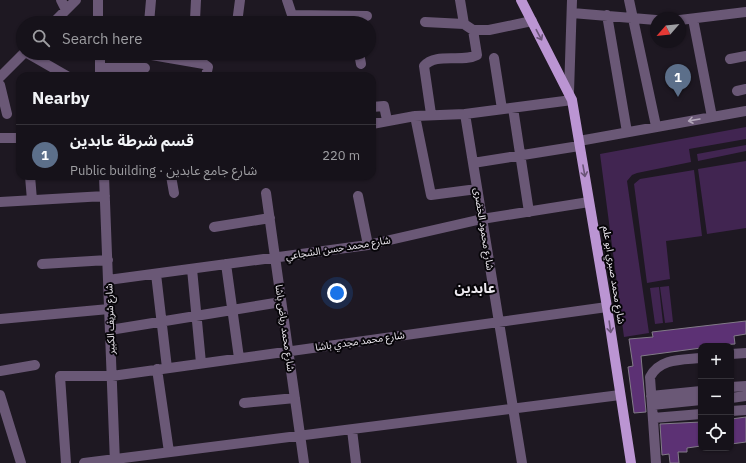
<!DOCTYPE html>
<html lang="en">
<head>
<meta charset="utf-8">
<style>
  body { margin:0; font-family:"IBM Plex Sans","Noto Sans Arabic",sans-serif; background:#1f1b23; color:#f1f3f6 }
  .controls { position:absolute; right:12px; bottom:12px; display:grid; overflow:hidden; border-radius:8px; box-shadow:0 1px 3px #0004 }
  .controls button { width:36px; height:36px; display:grid; place-items:center; padding:0; border:0; border-bottom:1px solid #353239; background:#16121a; color:#f1f3f6; font:20px sans-serif }
  .compass { position:absolute; left:650px; top:12px; width:36px; height:36px; border-radius:50%; background:#16121a; box-shadow:0 1px 3px #0004; rotate:242deg }
  .you { position:absolute; left:337px; top:293px; width:14px; height:14px; margin:-10px; border:3px solid #fff; border-radius:50%; background:#1a73e8; box-shadow:0 0 0 6px #1a73e833 }
  .badge { display:grid; place-items:center; width:26px; height:26px; border-radius:50%; background:#8c9099; color:#fff; font-size:13px; font-weight:700 }
  .pin { position:absolute; translate:-50% -33px; filter:drop-shadow(0 1px 2px #0008) }
  .pin::after { content:''; position:absolute; top:21px; width:14px; height:12px; background:inherit; clip-path:polygon(0 0,100% 0,50% 100%) }
  .list { margin:0; padding:0; list-style:none }
  h2 { display:flex; justify-content:space-between; align-items:center; height:52px; margin:0; padding:0 16px; font-size:17px }
  h2 small { font-size:13px; font-weight:400; color:#9e9ea2 }
  .list li { display:grid; grid-template-columns:26px 1fr auto; gap:12px; align-items:center; box-sizing:border-box; height:56px; padding:0 16px; border-top:1px solid #353239 }
  .list b { display:block; font-size:15px; white-space:nowrap }
  .list p { margin:0; font-size:13px; white-space:nowrap; color:#9e9ea2 }
  .list em { font-size:13px; font-style:normal; color:#9e9ea2 }
  .icon { flex:none; width:22px; height:22px; fill:none; stroke:currentColor; stroke-width:2; stroke-linecap:round; stroke-linejoin:round }
  .map { position:relative; flex:none; width:746px; height:463px; overflow:hidden }
  .search { position:absolute; background:#16121a; box-shadow:0 1px 3px #0004; left:16px; top:16px; width:360px; height:44px; display:flex; align-items:center; gap:10px; box-sizing:border-box; padding:0 14px; border-radius:22px; color:#9e9ea2; font-size:15px }
  .panel { position:absolute; background:#16121a; box-shadow:0 1px 3px #0004; left:16px; top:72px; width:360px; height:108px; border-radius:12px }
  .map>svg:first-child { display:block }
  .green { fill:#412551 }
  .building { fill:#5c3174; stroke:#827b88 }
  .lines { fill:none; stroke-linecap:round; stroke-linejoin:round }
  .minor { stroke:#6a5876; stroke-width:10 }
  .major { stroke:#bb95d3; stroke-width:10 }
  .oneway { stroke:#6a5478 }
  .oneway2 { stroke:#b2a7b9 }
  .labels { text-anchor:middle; dominant-baseline:central; stroke-width:4; stroke-linejoin:round; paint-order:stroke }
  .street-label { font-size:10px; fill:#ece8ef; stroke:#070509 }
  .district-label { font-size:14px; font-weight:bold; fill:#ece8ef; stroke:#070509 }
</style>
</head>
<body>
<div class="map">
<svg width="746" height="463" viewBox="0 0 746 463">
  <rect width="100%" height="100%" fill="#1e1822"/>
  <path class="green" d="M746,127V139L689,149L691,162L637,173L632,175L627,181L649,333L624,337L600,154Z
    M746,145V151L698,161L697,154Z
    M746,161V228L707,234L698,169Z
    M694,170L702,236L666,241L670,279L647,283L634,184L640,179Z
    M669,286L673,322L665,323L660,287Z
    M659,287L663,323L655,324L650,288Z"/>
  <path class="building" d="M746,321V334L734,336L735,344L701,346V348L641,356L646,412L634,413L628,367L633,366L629,339L653,337L652,332Z
    M746,417V442L731,444V419Z
    M701,422V446L687,448V452H678L679,463H670L669,454L662,455L660,424Z"/>
  <g class="lines">
    <path class="minor" d="M61,0L66,10
      M98,0V23
      M287,0L292,15L367,16
      M460,0L464,24
      M629,0L656,126
      M572,13L656,20
      M607,15L627,132
      M693,19L712,117
      M195,20L196,0
      M680,20L746,12
      M425,22L464,24L473,30H489L532,21
      M53,23L76,0
      M149,23L151,0
      M237,23L240,0
      M27,53L67,76
      M100,53V76
      M359,53L361,64
      M146,54L204,64L208,67L206,76
      M494,58L502,109
      M730,59L746,56
      M100,68H145
      M0,77L24,53
      M0,85L7,114
      M737,91L746,89
      M569,92L572,0
      M372,107L384,106L387,120
      M513,108L529,212
      M431,114L424,66C436,52 462,63 477,55L473,30
      M465,114L522,463
      M415,116L431,195L477,189
      M372,124L415,116L465,114L572,100
      M0,138H20
      M579,141L746,111
      M473,163L579,146
      M30,176L32,200
      M104,176L115,463
      M171,176L174,193
      M266,193L304,463
      M358,196L368,245
      M0,202L105,196
      M214,227L270,218
      M42,264L108,260
      M226,264L239,358
      M192,269L201,363
      M156,274L167,368
      M108,280L368,245L482,219L589,202
      M0,319L109,309
      M110,330L281,302
      M731,354L746,353
      M157,369L169,452
      M0,371L35,365
      M731,387L746,386
      M0,395L21,463
      M651,396L701,391
      M731,398L746,396
      M244,403L295,398
      M652,405L701,400
      M731,411L746,410
      M653,418L701,414
      M352,430L356,463
      M66,463L60,376H112L607,307
      M84,463L620,395
      M656,463L650,377C660,358 682,360 701,358"/>
    <path class="major" d="M521,0L572,100L607,307L631,463"/>
  </g>
  <defs><path id="oneway-shaft" d="M-6 0H5M1.5-3L5.5 0L1.5 3" fill="none" stroke-width="1.6" stroke-linecap="round" stroke-linejoin="round"/></defs>
  <g class="oneway">
    <use href="#oneway-shaft" transform="translate(539 35) rotate(62)"/>
    <use href="#oneway-shaft" transform="translate(584 171) rotate(80)"/>
    <use href="#oneway-shaft" transform="translate(610 327) rotate(82)"/>
  </g>
  <use class="oneway2" href="#oneway-shaft" transform="translate(694 120) rotate(170)"/>
  <g class="labels">
    <g class="street-label">
      <text transform="translate(484 229) rotate(81)">شارع محمود الخضرى</text>
      <text transform="translate(338 248) rotate(-9)">شارع محمد حسن الشجاعي</text>
      <text transform="translate(614 275) rotate(81)">شارع محمد صبري ابو علم</text>
      <text transform="translate(110 319) rotate(-92)">شارع شريف الكبير</text>
      <text transform="translate(285 328) rotate(82)">شارع محمد رياض باشا</text>
      <text transform="translate(360 341) rotate(-8)">شارع محمد مجدي باشا</text>
    </g>
    <g class="district-label">
      <text x="475" y="288">عابدين</text>
    </g>
  </g>
</svg>
<div class="controls">
<button>+</button>
<button>−</button>
<button><svg class="icon" aria-label="locate" viewBox="0 0 24 24"><circle cx="12" cy="12" r="6"/><path d="M12 2v4M12 18v4M2 12h4M18 12h4"/></svg></button>
</div>
<svg class="compass" viewBox="-18 -18 36 36"><path d="M0-13l5 13h-10z" fill="#e53935"/><path d="M0 13l5-13h-10z" fill="#9e9ea2"/></svg>
<div class="you"></div>
<div class="pin badge" style="left:678px;top:97px;background:#5c6f8a">1</div>
<div class="search"><svg class="icon" aria-label="search" viewBox="0 0 24 24"><circle cx="10" cy="10" r="6"/><path d="M15 15l6 6"/></svg>Search here</div>
<section class="panel">
<h2>Nearby<small></small></h2>
<ul class="list">
<li><span class="badge" style="background:#5c6f8a">1</span><div><b>قسم شرطة عابدين</b><p>Public building · شارع جامع عابدين</p></div><em>220 m</em></li>
</ul>
</section>
</div>
</body>
</html>
